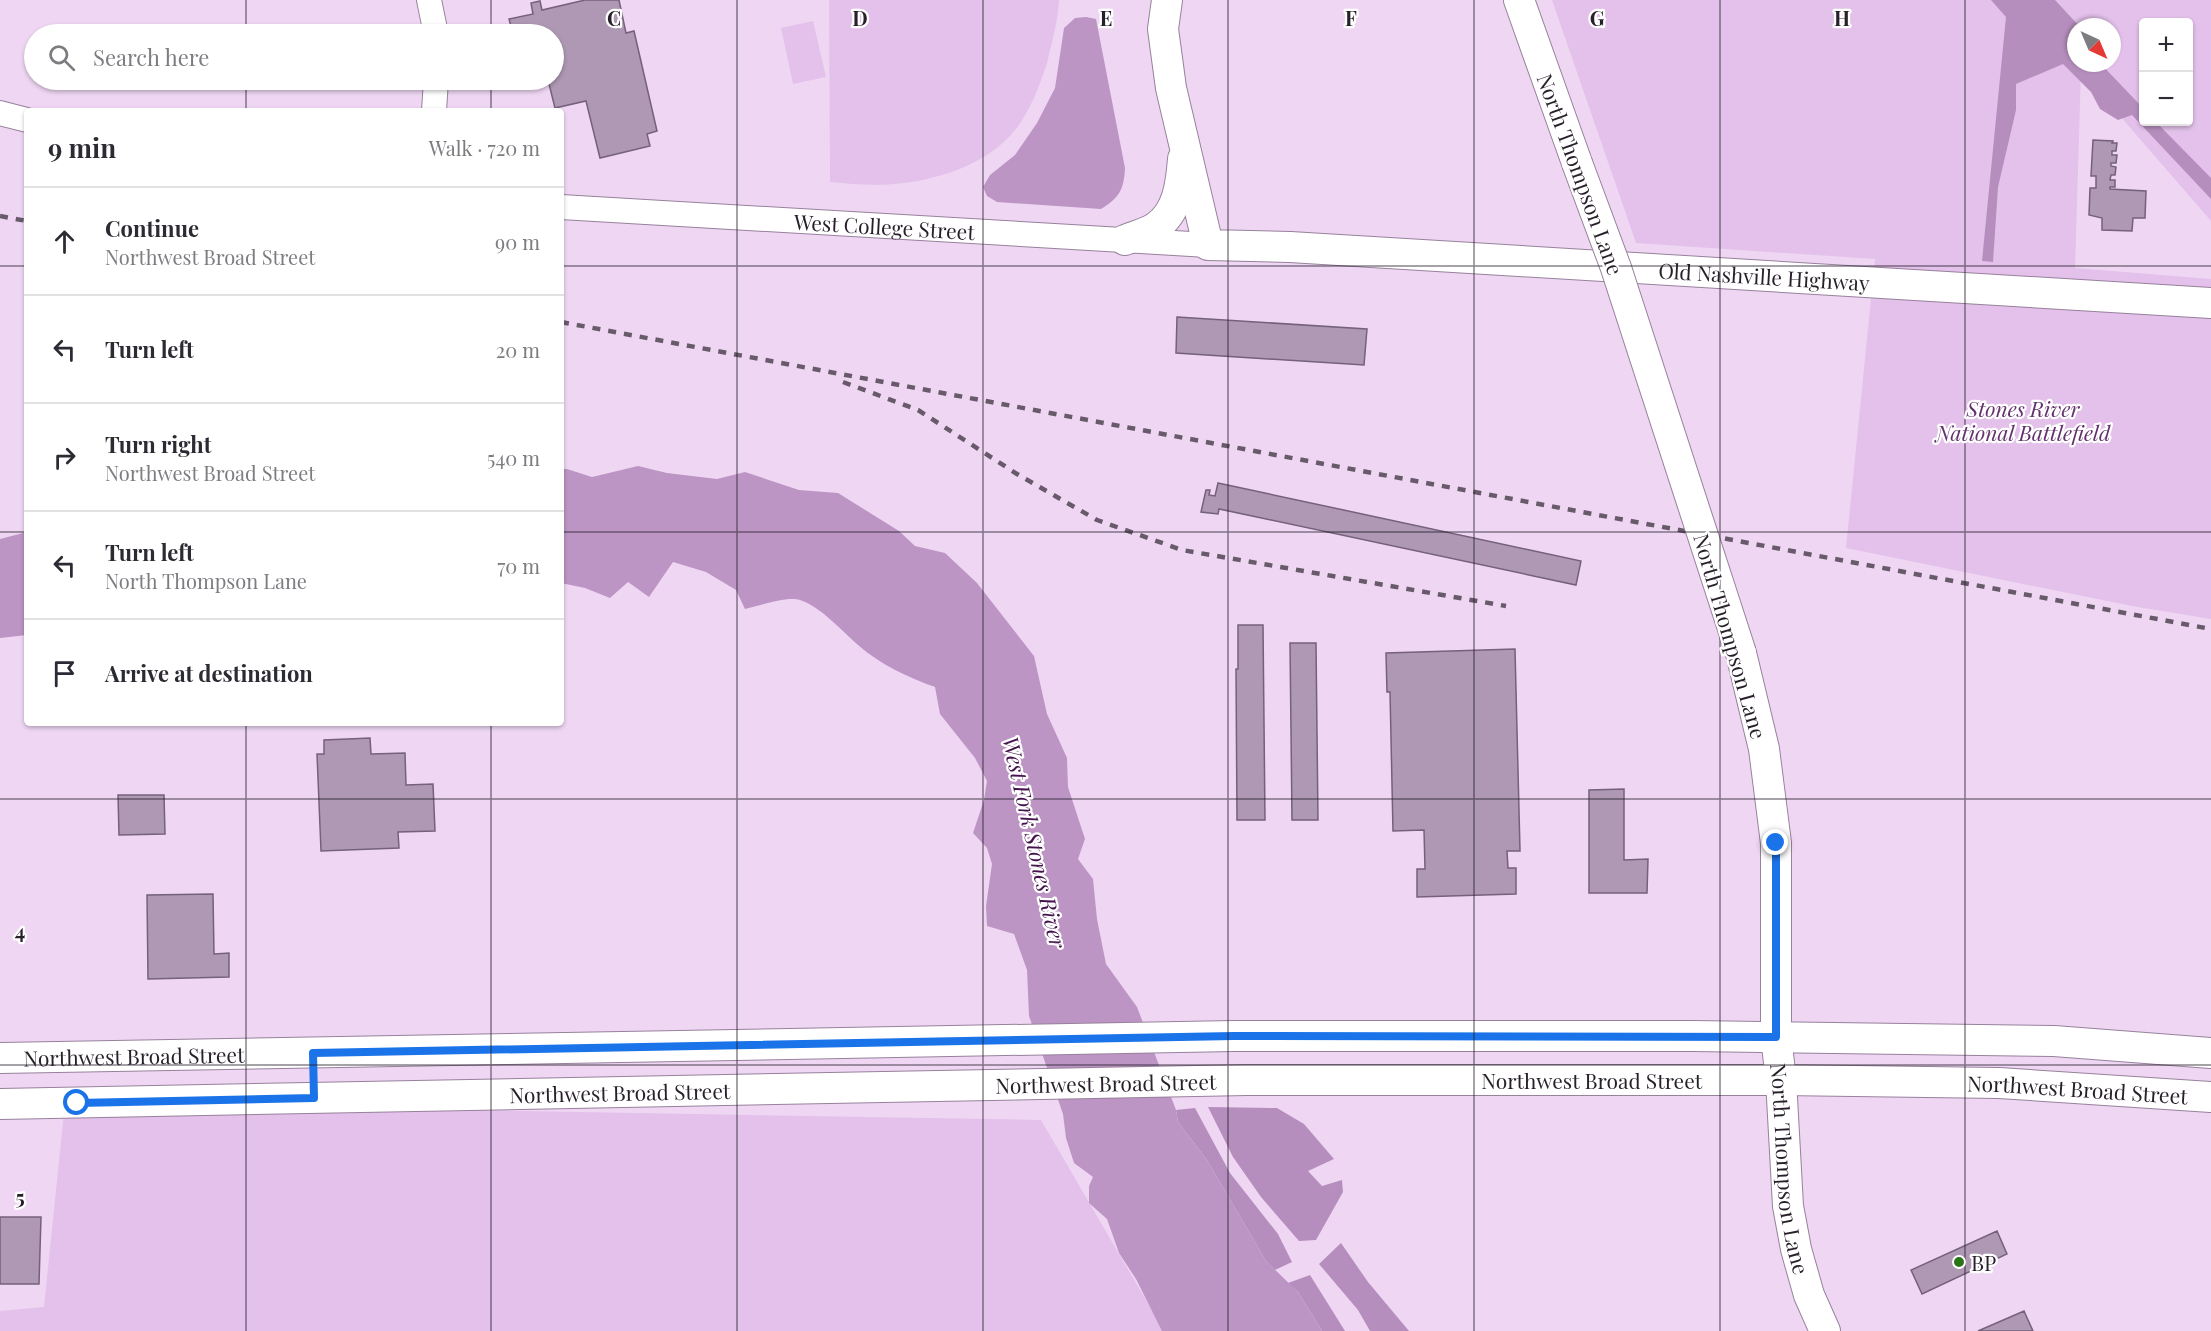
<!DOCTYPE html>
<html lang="en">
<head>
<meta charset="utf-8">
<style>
  body { margin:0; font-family:"Playfair Display",serif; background:#f2f2f3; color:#2b2b33 }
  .controls { position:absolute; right:18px; top:18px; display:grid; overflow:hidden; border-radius:6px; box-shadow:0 2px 4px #0004 }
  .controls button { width:54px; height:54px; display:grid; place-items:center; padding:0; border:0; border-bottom:2px solid #e1e1e2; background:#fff; color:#2b2b33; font:30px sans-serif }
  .compass { position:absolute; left:2067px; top:18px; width:54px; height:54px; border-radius:50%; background:#fff; box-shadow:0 2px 4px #0004; rotate:136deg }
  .stop { position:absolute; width:18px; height:18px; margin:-14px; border:4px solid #1a73e8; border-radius:50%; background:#fff }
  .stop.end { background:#1a73e8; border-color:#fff; box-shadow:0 2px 6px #0008 }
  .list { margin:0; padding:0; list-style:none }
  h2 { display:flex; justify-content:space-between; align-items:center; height:78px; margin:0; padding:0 24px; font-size:26px }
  h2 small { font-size:20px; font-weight:400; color:#7c7c81 }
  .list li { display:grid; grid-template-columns:39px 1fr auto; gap:18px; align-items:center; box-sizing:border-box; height:108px; padding:0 24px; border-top:2px solid #e1e1e2 }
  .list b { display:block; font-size:22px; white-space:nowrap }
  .list p { margin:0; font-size:20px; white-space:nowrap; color:#7c7c81 }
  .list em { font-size:20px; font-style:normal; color:#7c7c81 }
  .icon { flex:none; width:33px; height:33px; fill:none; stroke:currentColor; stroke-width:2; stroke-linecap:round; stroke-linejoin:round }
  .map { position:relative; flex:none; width:2211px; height:1331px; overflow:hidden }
  .search { position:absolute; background:#fff; box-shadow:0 2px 4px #0004; left:24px; top:24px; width:540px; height:66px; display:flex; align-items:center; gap:15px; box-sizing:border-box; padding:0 21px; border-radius:33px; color:#7c7c81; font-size:22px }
  .panel { position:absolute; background:#fff; box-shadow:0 2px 4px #0004; left:24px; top:108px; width:540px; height:618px; border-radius:6px }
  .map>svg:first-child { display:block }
  .green { fill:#e3c1ea; fill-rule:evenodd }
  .forest { fill:#b58ebd }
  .water { fill:#bc95c4 }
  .building { fill:#ae98b3; stroke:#75617a; stroke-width:1.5 }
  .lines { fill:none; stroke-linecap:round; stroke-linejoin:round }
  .minor-casing { stroke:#97819b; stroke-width:26 }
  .major-casing { stroke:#97819b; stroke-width:32 }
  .minor { stroke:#fff; stroke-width:24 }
  .major { stroke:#fff; stroke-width:30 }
  .rail { stroke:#685a6b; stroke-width:4.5; stroke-dasharray:8 8; stroke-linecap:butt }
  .major-bridge-casing { stroke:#97819b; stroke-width:32; stroke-linecap:butt }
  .major-bridge { stroke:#fff; stroke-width:30 }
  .route { stroke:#1a73e8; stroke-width:8 }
  .grid { fill:none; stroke:#271f29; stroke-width:1.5; stroke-opacity:0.55 }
  .poi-dot { fill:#297318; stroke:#fff; stroke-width:2 }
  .labels { text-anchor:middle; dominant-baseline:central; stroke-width:4.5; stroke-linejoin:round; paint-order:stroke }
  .street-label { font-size:21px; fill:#271f29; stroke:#fff }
  .park-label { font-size:21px; font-style:italic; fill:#63326d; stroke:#fff }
  .poi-label { font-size:21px; fill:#271f29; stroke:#fff; text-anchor:start }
  .water-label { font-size:22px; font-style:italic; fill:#44134d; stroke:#fff }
  .grid-label { font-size:20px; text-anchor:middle; font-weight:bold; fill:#271f29; stroke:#fff; stroke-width:4.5; stroke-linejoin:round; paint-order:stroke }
</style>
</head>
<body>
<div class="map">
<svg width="2211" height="1331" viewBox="0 0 2211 1331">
  <rect width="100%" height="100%" fill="#efd7f4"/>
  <path class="green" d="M829,0H1059C1058,22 1052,41 1047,63C1039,88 1027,120 1007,139C979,167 933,181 894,184C872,186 851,184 830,182Z
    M1552,0H2211V221L2081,71L2075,268L2211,279V619L2132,606L1846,548L1875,259L1636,243ZM2144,22H2188V122H2144ZM2076,27H2112V63H2076Z
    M813,21L826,77L793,84L781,28Z
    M65,1103L1041,1120L1164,1331H0V1311L44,1307Z"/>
  <path class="forest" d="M1991,0H2055L2080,27H2076V63H2100L2143,108L2144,122H2156L2211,178V199L2132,115L2118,120L2100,109L2091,92L2063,64L2016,84V110L1998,187L1993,262L1982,261L2006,17Z
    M1208,1107L1277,1108L1304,1124L1334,1159L1308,1171L1322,1186L1342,1180L1343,1192L1316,1240L1299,1241L1261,1197L1233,1157Z
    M1195,1108L1230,1173L1278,1234L1292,1262L1275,1270L1266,1261L1207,1160L1178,1122L1176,1110Z
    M1341,1243L1368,1282L1409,1331H1370L1358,1310L1319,1264Z
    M1310,1275L1345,1331H1322L1298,1292L1288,1283Z"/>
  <path class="water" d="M1086,17L1096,19L1125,168C1124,190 1119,198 1101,209L997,202L987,196L983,187L990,175L1015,155L1037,123L1055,88L1064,28L1075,18Z
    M638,466L667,473L717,479L745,472L799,490L838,493L899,531L915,546L945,553L977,583L1034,656L1047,714L1067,758L1068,787L1085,839L1078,859L1093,879L1097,919L1106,964L1137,1007L1176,1110L1178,1122L1207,1160L1266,1261L1298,1292L1322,1331H1162L1136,1279L1119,1253L1107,1219L1089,1203V1186L1093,1177L1074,1163L1066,1138L1063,1114L1029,1016L1027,970L1014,934L987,926L986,906L992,864L987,848L973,833L984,800L987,781L975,758L940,714L935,687C907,677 881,665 858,645C842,631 821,607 800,600C787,596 758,606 745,609L736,590L706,572L673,562L649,597L628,582L610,598L585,588L561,583V469H567L592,477Z
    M27,532V635L0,638V539Z"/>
  <path class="building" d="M585,0H619L626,33L634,31L657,131L647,134L650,146L600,158L586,101L555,108L548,80H554L555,74L554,34H513L509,19L533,14L531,3L540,1L542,10Z
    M2093,140L2113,141L2112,143H2117L2116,151H2112V155H2117L2116,163H2111V166L2116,167L2115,175H2111L2110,180H2115V187H2110V189L2146,191L2145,218H2133L2132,231L2102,230V218L2089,215L2090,188H2096V176H2091Z
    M1177,317L1367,329L1364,365L1176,353Z
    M1218,483L1581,561L1576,585L1219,509L1218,514L1201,512L1206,490H1210L1209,495L1215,496Z
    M1238,625H1263L1265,820H1237L1236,669H1238Z
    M1290,643H1316L1318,820H1292Z
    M1515,649L1520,851H1507L1508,868H1516V894L1417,897V869H1425L1424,830L1393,831L1390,692H1387L1386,653Z
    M370,738L371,754L405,753L406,785L433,784L435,831L398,832L399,848L321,851L317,754H324V740Z
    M1624,789V860L1648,859L1647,893H1589V790Z
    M118,795H164L165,834L119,835Z
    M213,894L214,954L229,953V977L148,979L147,895Z
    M0,1217H41L39,1284H0Z
    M1997,1231L2007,1254L1922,1294L1911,1270Z
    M2024,1311L2033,1331H1978Z"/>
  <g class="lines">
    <g class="minor-casing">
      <g id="minor">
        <path d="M429,0L436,34"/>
        <path d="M434,111L436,80"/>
        <path d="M0,113L27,120"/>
        <path id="s1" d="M561,207L1208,245"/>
      </g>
    </g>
    <g class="major-casing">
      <g id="major">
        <path id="s2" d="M1167,0L1163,29L1171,88L1208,245L1290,247L2211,303"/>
        <path d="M1519,0L1577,163"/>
        <path d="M1125,240C1135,236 1147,233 1156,227C1178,212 1181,184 1183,159"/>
        <path id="s3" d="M1741,653L1764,749L1776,843V1037L1781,1080L1788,1206L1796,1249L1809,1295L1825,1331"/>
        <path id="s4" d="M0,1058L1234,1036H1692L2054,1041L2211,1053"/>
        <path id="s5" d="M0,1104L1247,1080H1781L1999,1083L2211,1097"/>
      </g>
    </g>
    <use href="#minor" class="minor"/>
    <use href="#major" class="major"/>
    <path class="rail" d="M0,216L27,221
      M561,322L2211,629
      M843,382L918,410L1017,474L1097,520L1182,550L1506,606"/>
    <g class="major-bridge-casing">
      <path id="major-bridge" d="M1577,163L1616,268L1741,653"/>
    </g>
    <use href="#major-bridge" class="major-bridge"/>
  </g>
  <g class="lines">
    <path class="route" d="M77,1103L314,1098L313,1053L1234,1036L1776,1037V843"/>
  </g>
  <path class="grid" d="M246,0V34M491,0V34M737,0V1331M983,0V1331M1228,0V1331M1474,0V1331M1720,0V1331M1965,0V1331M246,80V111M491,80V111M0,266H27M561,266H2211M0,532H27M561,532H2211M246,723V1331M491,723V1331M0,799H2211M0,1065H2211"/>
  <circle class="poi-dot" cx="1959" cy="1262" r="6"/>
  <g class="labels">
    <g class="street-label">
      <text transform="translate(1581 174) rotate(70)">North Thompson Lane</text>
      <text stroke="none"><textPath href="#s1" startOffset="324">West College Street</textPath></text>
      <text stroke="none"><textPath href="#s2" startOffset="807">Old Nashville Highway</textPath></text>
      <text transform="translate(1731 636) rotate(74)">North Thompson Lane</text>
      <text stroke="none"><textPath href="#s4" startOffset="134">Northwest Broad Street</textPath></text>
      <text stroke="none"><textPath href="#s5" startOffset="1592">Northwest Broad Street</textPath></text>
      <text stroke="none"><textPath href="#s5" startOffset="1106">Northwest Broad Street</textPath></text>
      <text stroke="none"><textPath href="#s5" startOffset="2078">Northwest Broad Street</textPath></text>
      <text stroke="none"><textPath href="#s5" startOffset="620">Northwest Broad Street</textPath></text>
      <text stroke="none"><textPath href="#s3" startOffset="520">North Thompson Lane</textPath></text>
    </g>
    <g class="park-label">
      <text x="2023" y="408">Stones River<tspan x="2023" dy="24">National Battlefield</tspan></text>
    </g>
    <g class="poi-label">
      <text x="1971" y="1262">BP</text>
    </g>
    <g class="water-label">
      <text transform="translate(1035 842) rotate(77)">West Fork Stones River</text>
    </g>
  </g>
  <g class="grid-label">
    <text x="614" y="26">C</text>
    <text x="860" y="26">D</text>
    <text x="1106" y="26">E</text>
    <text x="1351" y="26">F</text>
    <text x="1597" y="26">G</text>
    <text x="1842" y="26">H</text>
    <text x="20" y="939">4</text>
    <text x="20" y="1205">5</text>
  </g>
</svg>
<div class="controls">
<button>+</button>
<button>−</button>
</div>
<svg class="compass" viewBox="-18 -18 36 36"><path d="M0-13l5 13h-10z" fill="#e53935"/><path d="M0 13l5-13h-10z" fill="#7c7c81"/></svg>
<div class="stop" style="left:77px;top:1103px"></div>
<div class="stop end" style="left:1776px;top:843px"></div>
<div class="search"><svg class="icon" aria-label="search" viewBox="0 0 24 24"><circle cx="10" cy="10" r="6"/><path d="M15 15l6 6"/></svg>Search here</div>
<section class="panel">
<h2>9 min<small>Walk · 720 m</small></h2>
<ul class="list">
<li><svg class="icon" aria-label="ahead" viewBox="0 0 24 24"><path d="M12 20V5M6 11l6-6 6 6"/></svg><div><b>Continue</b><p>Northwest Broad Street</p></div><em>90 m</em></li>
<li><svg class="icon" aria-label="left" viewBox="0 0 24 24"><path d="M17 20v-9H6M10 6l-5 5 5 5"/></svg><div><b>Turn left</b></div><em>20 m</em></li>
<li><svg class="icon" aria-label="right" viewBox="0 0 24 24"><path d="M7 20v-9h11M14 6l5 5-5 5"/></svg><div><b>Turn right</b><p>Northwest Broad Street</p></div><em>540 m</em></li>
<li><svg class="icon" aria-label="left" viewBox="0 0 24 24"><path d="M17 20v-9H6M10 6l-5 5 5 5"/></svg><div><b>Turn left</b><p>North Thompson Lane</p></div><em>70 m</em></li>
<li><svg class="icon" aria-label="arrive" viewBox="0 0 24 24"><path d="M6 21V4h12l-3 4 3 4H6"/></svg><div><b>Arrive at destination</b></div></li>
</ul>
</section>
</div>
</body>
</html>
